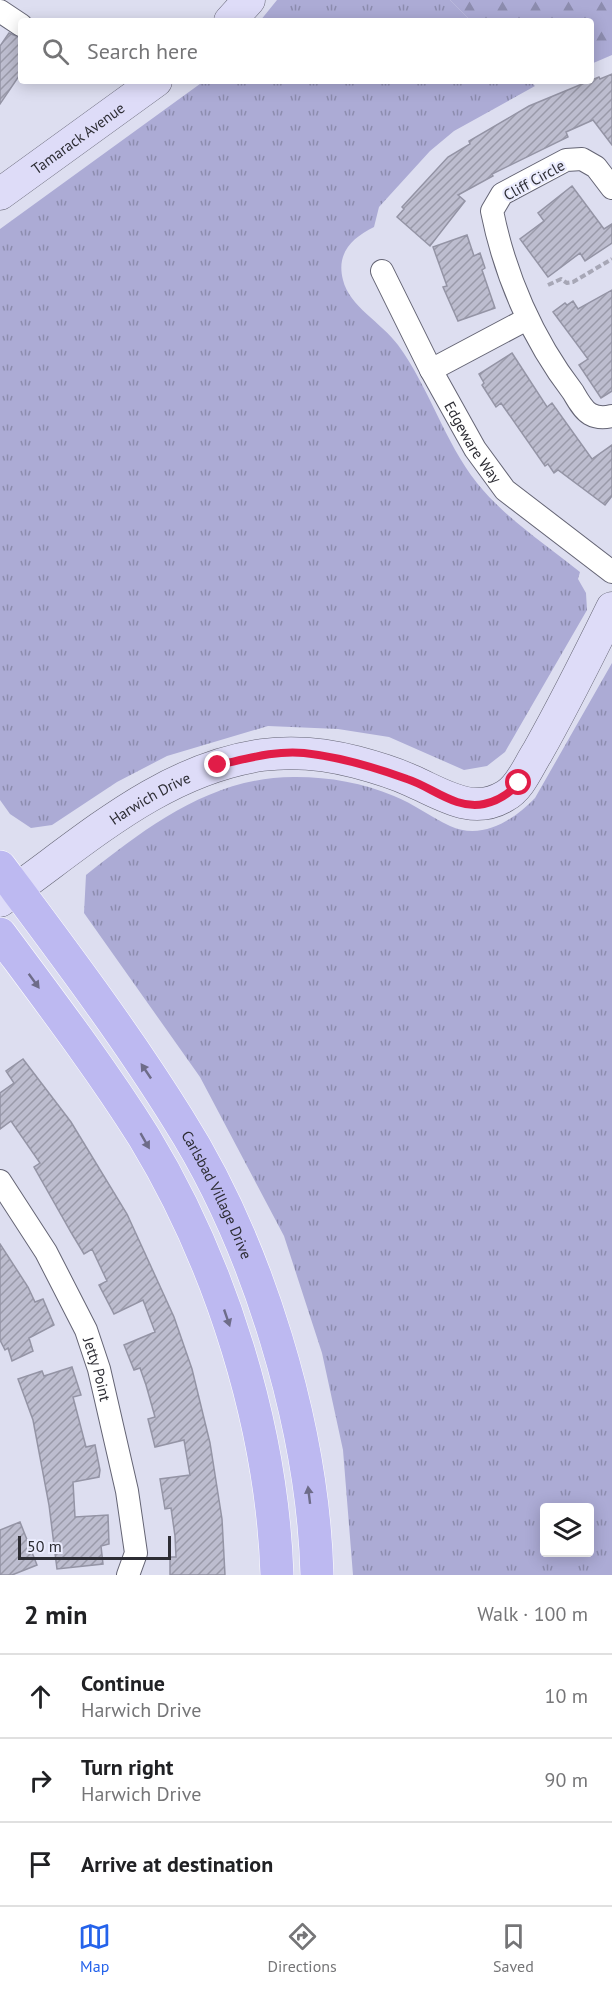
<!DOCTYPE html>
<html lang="en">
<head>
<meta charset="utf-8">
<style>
  body { margin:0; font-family:"PT Sans",sans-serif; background:#f2f2f2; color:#202124 }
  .controls { position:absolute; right:18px; bottom:18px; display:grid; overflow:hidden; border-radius:6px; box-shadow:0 3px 15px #0003 }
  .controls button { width:54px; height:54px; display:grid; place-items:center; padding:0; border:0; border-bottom:2px solid #e0e0e0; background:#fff; color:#202124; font:30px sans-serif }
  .scale { position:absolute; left:18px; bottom:15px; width:153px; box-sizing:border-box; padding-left:6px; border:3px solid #2d2d34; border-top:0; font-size:16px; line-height:21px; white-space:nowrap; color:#2d2d34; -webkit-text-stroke:4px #eaebfd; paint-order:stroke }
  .stop { position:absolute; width:18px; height:18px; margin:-14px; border:4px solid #e11d48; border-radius:50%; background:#fff }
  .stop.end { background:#e11d48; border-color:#fff; box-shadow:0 2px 6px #0008 }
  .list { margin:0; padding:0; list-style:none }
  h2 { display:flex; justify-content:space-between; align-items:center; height:78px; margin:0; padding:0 24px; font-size:26px }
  h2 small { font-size:20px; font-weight:400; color:#757577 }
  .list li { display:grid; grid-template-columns:39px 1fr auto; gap:18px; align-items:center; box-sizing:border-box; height:84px; padding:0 24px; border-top:2px solid #e0e0e0 }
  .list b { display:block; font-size:22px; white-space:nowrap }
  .list p { margin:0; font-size:20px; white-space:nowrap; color:#757577 }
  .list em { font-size:20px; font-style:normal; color:#757577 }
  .icon { flex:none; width:33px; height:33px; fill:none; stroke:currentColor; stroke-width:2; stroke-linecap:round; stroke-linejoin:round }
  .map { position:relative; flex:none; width:612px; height:1575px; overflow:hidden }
  .search { position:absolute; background:#fff; box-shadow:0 3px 15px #0003; left:18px; right:18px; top:18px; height:66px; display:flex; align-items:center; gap:15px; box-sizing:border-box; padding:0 21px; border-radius:6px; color:#757577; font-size:22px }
  .sheet { height:330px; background:#fff }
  nav { display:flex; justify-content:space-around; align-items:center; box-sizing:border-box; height:84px; border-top:2px solid #e0e0e0; background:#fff; font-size:16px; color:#757577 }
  nav a { display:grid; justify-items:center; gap:3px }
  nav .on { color:#2563eb }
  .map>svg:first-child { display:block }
  .grass { fill:url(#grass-tufts); fill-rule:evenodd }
  .forest { fill:url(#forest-firs) }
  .building { fill:url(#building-hatch); stroke:#9494a5; stroke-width:1.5 }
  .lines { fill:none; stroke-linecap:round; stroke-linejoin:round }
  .street-casing { stroke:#646474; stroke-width:24 }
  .secondary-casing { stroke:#646474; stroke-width:33 }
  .primary-casing { stroke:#fff; stroke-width:34 }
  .path { stroke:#a7a7b6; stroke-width:4; stroke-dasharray:6 3; stroke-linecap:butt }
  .street { stroke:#fff; stroke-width:22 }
  .secondary { stroke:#dedcf8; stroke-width:32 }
  .primary { stroke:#bdb9f1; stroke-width:33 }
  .oneway { fill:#6e6c89 }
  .route { stroke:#e11d48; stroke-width:8 }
  .labels { text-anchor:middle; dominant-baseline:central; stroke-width:4.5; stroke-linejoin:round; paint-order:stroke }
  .street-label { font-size:15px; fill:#2d2d34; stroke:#eaebfd }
</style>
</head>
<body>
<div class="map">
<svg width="612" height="1575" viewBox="0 0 612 1575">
  <defs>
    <pattern id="grass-tufts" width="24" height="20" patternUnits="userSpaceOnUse" patternTransform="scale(1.5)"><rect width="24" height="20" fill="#acabd5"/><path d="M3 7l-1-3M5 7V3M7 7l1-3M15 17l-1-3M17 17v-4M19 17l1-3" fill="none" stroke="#8c8cae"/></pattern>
    <pattern id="forest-firs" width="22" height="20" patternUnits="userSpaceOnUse" patternTransform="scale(1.5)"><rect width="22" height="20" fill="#acabd5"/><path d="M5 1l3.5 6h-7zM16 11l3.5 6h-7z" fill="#8c8cae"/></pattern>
    <pattern id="building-hatch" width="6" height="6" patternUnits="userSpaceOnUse" patternTransform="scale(1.5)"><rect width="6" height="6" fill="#bdbdcf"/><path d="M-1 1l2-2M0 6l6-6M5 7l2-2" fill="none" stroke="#9a9aa9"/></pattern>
  </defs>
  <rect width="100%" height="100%" fill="#dddef0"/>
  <path class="grass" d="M277,0H450L471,21H260Z
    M204,81H530L535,86L454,131L430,151L379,207L374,227C352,238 336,253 343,280C349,306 382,323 398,345C429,387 444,441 477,483C505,518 545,544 580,572L578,579L586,593L587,610L505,752L487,766L464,770L389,737L338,729L268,726L167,756L117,782L52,825L31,828L10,814L0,800V229Z
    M612,663V1575H353L343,1450L322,1353L284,1236L200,1077L84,913L86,875C148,826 213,776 296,777C330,777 363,783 394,796C414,804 431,817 450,826C482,841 514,820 535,798ZM544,1508H590V1552H544Z"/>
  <path class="forest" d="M450,0H612V55L591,64V21H471Z"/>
  <path class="building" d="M9,33L21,38V73L0,104V46Z
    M612,74V145L593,120L566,132L568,137L492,174L493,176L458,195L465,201L430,246L397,217L404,209L402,207L448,157L470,144L469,141L529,106L599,77L600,79Z
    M572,186L604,229L612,224V243L585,261L580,253L548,277L520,239L544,221L538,213Z
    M467,235L474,256L480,253L485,268L482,270L495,308L458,321L443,287L447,286L433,247Z
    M612,290V391L601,398L579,365L588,359L553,312L565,303L567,305L573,301L578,309Z
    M512,353L547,407L552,403L592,459L612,445V496L605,505L558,470L554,473L548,464L545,466L501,403L496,407L482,385L484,383L479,374Z
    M23,1059L71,1122L127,1214L174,1317L192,1369L210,1443L222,1519L225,1575H170V1557H176L175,1536L171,1508L165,1509L160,1479L190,1475L184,1440L155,1447L148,1419L155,1417L146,1385L140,1368L134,1370L124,1345L155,1332L143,1300L114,1314L99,1285L107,1281L92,1249L84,1254L72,1234L34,1167L40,1163L11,1121L0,1129V1093L14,1083L6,1071Z
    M0,1244L28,1287L35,1302L43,1299L54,1325L29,1338L33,1351L12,1361L8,1348L5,1350L0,1340Z
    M72,1367L81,1395L73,1397L86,1447L95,1445L100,1470L99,1477L73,1482L75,1517L108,1515L109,1544L101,1546L103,1564L57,1569L49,1505L33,1420L18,1379L42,1371L44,1376Z
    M20,1522L37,1565L12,1575H0V1530Z"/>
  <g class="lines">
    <g class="street-casing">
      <g id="street">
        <path d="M0,11L21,25"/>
        <path d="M612,188L596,167L582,159L566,160L502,194L492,211C505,276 533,340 573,392C577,399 583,410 590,414C597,418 604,418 612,416"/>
        <path id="s1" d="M382,271L431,370L475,449L505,490L612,572"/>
        <path d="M431,370L527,319"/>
        <path id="s2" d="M0,1181L46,1252L86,1330L99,1369L127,1491L136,1553L128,1575"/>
      </g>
    </g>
    <g class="secondary-casing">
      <g id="secondary">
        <path d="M230,21L249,0"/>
        <path id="s3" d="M0,194L156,81"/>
        <path id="s4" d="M0,901C82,844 159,770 262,755C293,751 326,754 356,762C375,767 395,773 412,781C442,794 473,816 505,796C520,788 528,767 537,753C564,705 588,657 612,608"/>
      </g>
    </g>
    <g class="primary-casing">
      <g id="primary">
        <path id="s5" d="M0,867C61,949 124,1032 178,1119C258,1245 313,1426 317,1575"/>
        <path d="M0,934C49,1000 100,1067 144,1137C221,1264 272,1426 277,1575"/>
      </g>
    </g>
    <path class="path" d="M548,285L561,279L567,283L573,282L612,259"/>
    <use href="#street" class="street"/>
    <use href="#secondary" class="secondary"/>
    <use href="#primary" class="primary"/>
  </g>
  <defs><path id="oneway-solid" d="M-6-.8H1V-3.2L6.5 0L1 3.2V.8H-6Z" transform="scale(1.5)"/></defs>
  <g class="oneway">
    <use href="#oneway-solid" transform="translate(34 981) rotate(54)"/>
    <use href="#oneway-solid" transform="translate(146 1071) rotate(-124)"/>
    <use href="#oneway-solid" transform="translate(145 1141) rotate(60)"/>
    <use href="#oneway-solid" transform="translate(227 1318) rotate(71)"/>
    <use href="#oneway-solid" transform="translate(309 1495) rotate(-97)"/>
  </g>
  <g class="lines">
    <path class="route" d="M218,765C246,759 276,750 304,753C340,757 374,767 407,779C432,787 456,810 484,804C499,801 509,794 519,783"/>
  </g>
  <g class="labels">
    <g class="street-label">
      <text stroke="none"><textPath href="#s3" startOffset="96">Tamarack Avenue</textPath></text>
      <text transform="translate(534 180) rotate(-29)">Cliff Circle</text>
      <text stroke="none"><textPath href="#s1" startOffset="194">Edgeware Way</textPath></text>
      <text stroke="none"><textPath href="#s4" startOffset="182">Harwich Drive</textPath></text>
      <text stroke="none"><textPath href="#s5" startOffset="394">Carlsbad Village Drive</textPath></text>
      <text stroke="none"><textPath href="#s2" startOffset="213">Jetty Point</textPath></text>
    </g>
  </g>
</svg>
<div class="controls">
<button><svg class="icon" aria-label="layers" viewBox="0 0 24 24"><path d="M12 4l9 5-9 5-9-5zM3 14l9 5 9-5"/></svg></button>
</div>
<div class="scale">50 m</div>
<div class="stop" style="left:519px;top:783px"></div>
<div class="stop end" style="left:218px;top:765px"></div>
<div class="search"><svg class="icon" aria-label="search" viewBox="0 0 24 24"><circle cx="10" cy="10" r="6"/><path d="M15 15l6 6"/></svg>Search here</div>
</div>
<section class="sheet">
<h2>2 min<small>Walk · 100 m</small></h2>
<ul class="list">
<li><svg class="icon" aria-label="ahead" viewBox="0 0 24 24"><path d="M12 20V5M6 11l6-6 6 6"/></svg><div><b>Continue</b><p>Harwich Drive</p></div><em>10 m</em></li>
<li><svg class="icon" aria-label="right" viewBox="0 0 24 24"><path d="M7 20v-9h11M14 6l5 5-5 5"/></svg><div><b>Turn right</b><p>Harwich Drive</p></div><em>90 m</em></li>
<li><svg class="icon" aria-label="arrive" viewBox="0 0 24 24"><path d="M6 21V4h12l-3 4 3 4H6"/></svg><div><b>Arrive at destination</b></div></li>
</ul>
</section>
<nav>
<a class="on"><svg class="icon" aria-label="map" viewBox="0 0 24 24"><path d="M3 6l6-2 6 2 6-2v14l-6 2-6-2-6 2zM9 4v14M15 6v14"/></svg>Map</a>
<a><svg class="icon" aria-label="directions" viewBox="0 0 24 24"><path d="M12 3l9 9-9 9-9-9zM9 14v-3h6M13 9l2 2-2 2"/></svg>Directions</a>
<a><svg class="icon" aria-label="saved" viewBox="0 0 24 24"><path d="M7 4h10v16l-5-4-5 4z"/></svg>Saved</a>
</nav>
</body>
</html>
